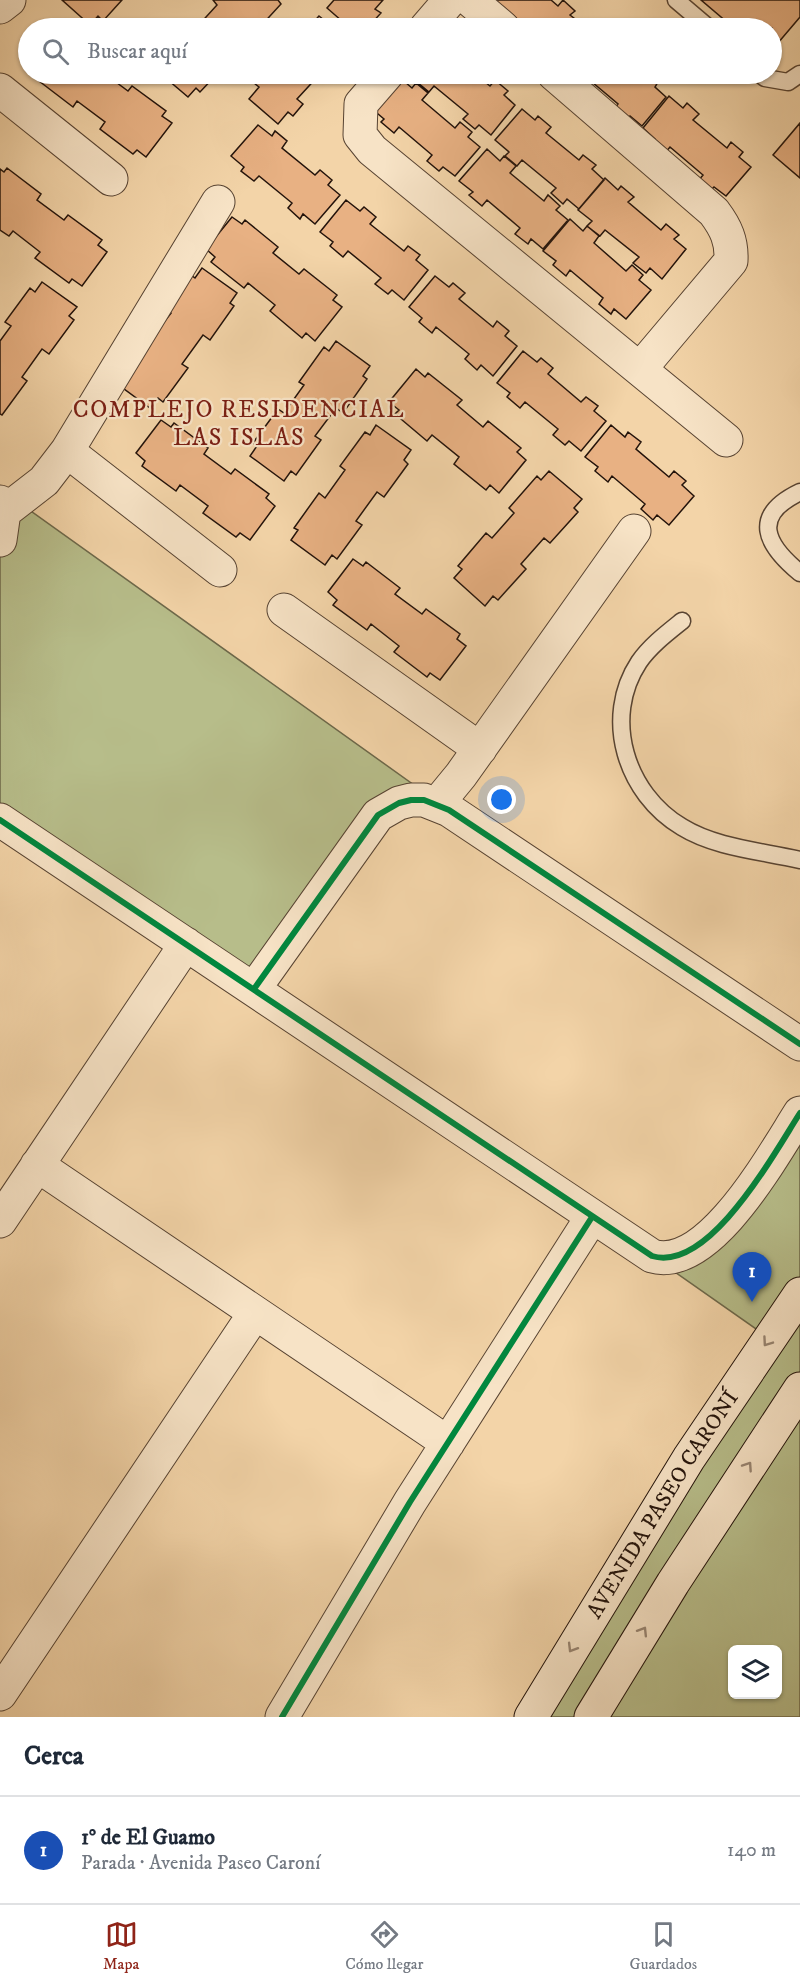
<!DOCTYPE html>
<html lang="es">
<head>
<meta charset="utf-8">
<style>
  body { margin:0; font-family:"IM FELL DW Pica",serif; background:#f2f2f3; color:#1f2937 }
  .controls { position:absolute; right:18px; bottom:18px; display:grid; overflow:hidden; border-radius:9px; box-shadow:0 2px 4px #0004 }
  .controls button { width:54px; height:54px; display:grid; place-items:center; padding:0; border:0; border-bottom:2px solid #e0e1e3; background:#fff; color:#1f2937; font:30px sans-serif }
  .you { position:absolute; left:502px; top:800px; width:21px; height:21px; margin:-15px; border:4px solid #fff; border-radius:50%; background:#1a73e8; box-shadow:0 0 0 9px #1a73e833 }
  .badge { display:grid; place-items:center; width:39px; height:39px; border-radius:50%; background:#8f2418; color:#fff; font-size:20px; font-weight:700 }
  .pin { position:absolute; translate:-50% -50px; filter:drop-shadow(0 2px 3px #0008) }
  .pin::after { content:''; position:absolute; top:32px; width:21px; height:18px; background:inherit; clip-path:polygon(0 0,100% 0,50% 100%) }
  .list { margin:0; padding:0; list-style:none }
  h2 { display:flex; justify-content:space-between; align-items:center; height:78px; margin:0; padding:0 24px; font-size:26px }
  h2 small { font-size:20px; font-weight:400; color:#747a83 }
  .list li { display:grid; grid-template-columns:39px 1fr auto; gap:18px; align-items:center; box-sizing:border-box; height:108px; padding:0 24px; border-top:2px solid #e0e1e3 }
  .list b { display:block; font-size:22px; white-space:nowrap }
  .list p { margin:0; font-size:20px; white-space:nowrap; color:#747a83 }
  .list em { font-size:20px; font-style:normal; color:#747a83 }
  .icon { flex:none; width:33px; height:33px; fill:none; stroke:currentColor; stroke-width:2; stroke-linecap:round; stroke-linejoin:round }
  .map { position:relative; flex:none; width:800px; height:1717px; overflow:hidden }
  .search { position:absolute; background:#fff; box-shadow:0 2px 4px #0004; left:18px; right:18px; top:18px; height:66px; display:flex; align-items:center; gap:15px; box-sizing:border-box; padding:0 21px; border-radius:33px; color:#747a83; font-size:22px }
  .sheet { height:186px; background:#fff }
  nav { display:flex; justify-content:space-around; align-items:center; box-sizing:border-box; height:84px; border-top:2px solid #e0e1e3; background:#fff; font-size:16px; color:#747a83 }
  nav a { display:grid; justify-items:center; gap:3px }
  nav .on { color:#8f2418 }
  .map>svg:first-child { display:block }
  .green { fill:#b7bd8a; stroke:#6d684a; stroke-width:1.5; fill-rule:evenodd }
  .building { fill:#e8b183; stroke:#23130b; stroke-width:1.5 }
  .lines { fill:none; stroke-linecap:round; stroke-linejoin:round }
  .lane-casing { stroke:#574332; stroke-width:19 }
  .street-casing { stroke:#574332; stroke-width:35 }
  .secondary-casing { stroke:#23130b; stroke-width:35 }
  .lane { stroke:#f7e3c6; stroke-width:16 }
  .street { stroke:#f7e3c6; stroke-width:33 }
  .secondary { stroke:#f7e3c6; stroke-width:33 }
  .cycleway-casing { stroke:#f7e3c6; stroke-width:10 }
  .cycleway { stroke:#00873e; stroke-width:6 }
  .oneway { stroke:#988572 }
  .labels { text-anchor:middle; dominant-baseline:central; stroke-width:4.5; stroke-linejoin:round; paint-order:stroke }
  .street-label { font-size:22px; fill:#23130b; stroke:#f7e3c6 }
  .neighbourhood-label { font-size:24px; letter-spacing:1.5px; fill:#7a1f14; stroke:#f7e3c6 }
</style>
</head>
<body>
<div class="map">
<svg width="800" height="1717" viewBox="0 0 800 1717">
  <rect width="100%" height="100%" fill="#f3d4a8"/>
  <filter id="stains"><feTurbulence type="fractalNoise" baseFrequency=".00333" numOctaves="4"/><feColorMatrix values="0 0 0 0 .2 0 0 0 0 .09 0 0 0 0 .02 0 0 0 .5 -.17"/></filter>
  <radialGradient id="worn" r=".72"><stop offset=".6" stop-color="#630" stop-opacity="0"/><stop offset="1" stop-color="#630" stop-opacity=".3"/></radialGradient>
  <path class="green" d="M0,489L449,810L411,800L254,989L0,820Z
    M800,1113V1717H531L769,1338L652,1256L677,1258ZM732,1650H778V1694H732Z"/>
  <path class="building" d="M62,0H122L103,21L98,16L90,25Z
    M213,0H278L281,4L259,28H196L217,5Z
    M334,0H383L375,9L381,13L370,25L366,21L360,28H350L327,8Z
    M484,0H551L558,6L563,0L575,11L570,15L583,25L580,28H528L501,5Z
    M701,0H800V17L772,50V28H734Z
    M319,16L334,28H302L304,26L308,28Z
    M39,74H105L128,91L132,86L166,111L162,116L172,123L146,157L137,150L133,154L100,129L105,122L77,101L73,107L39,81L43,77Z
    M161,74H217L200,92L196,88L188,97Z
    M263,74L270,76L273,74H320L297,99L303,104L293,116L288,112L278,124L249,99L259,87L254,83Z
    M416,74H475L490,86L495,80L508,91L504,95L515,105L491,135L479,125L475,129L463,119L468,114L434,86L429,92L417,82L421,78Z
    M570,74H637L642,77L649,74L658,82L655,87L666,97L642,126L630,116L626,120L614,110L618,104L586,77L581,82Z
    M398,76L412,88L416,83L428,93L422,100L455,128L460,122L472,132L468,137L480,147L455,176L443,167L439,171L427,161L432,155L399,127L394,133L381,122L384,119L371,108Z
    M669,96L683,108L687,103L699,114L693,120L727,148L731,142L743,152L739,157L751,167L726,196L714,187L710,191L698,181L703,175L670,147L665,153L652,142L655,139L643,128Z
    M522,109L535,120L538,116L551,127L546,133L579,160L583,155L596,165L592,169L604,180L579,209L567,199L563,204L551,193L556,188L522,160L517,166L505,156L509,152L495,140Z
    M800,123V178L773,155Z
    M258,125L272,136L275,131L287,141L282,148L315,175L320,170L332,180L328,185L340,195L315,224L303,214L300,219L288,208L292,203L259,176L254,181L241,171L244,167L231,156Z
    M487,149L500,161L504,156L516,166L510,173L544,201L548,195L560,206L556,210L568,220L543,249L531,239L528,244L515,234L520,228L487,200L482,206L469,195L473,192L459,181Z
    M7,168L41,194L37,200L64,220L68,215L102,240L98,245L107,252L82,286L72,279L69,283L35,258L40,252L13,231L9,236L0,230V169L4,172Z
    M605,178L618,190L621,186L634,197L628,202L661,230L666,224L679,235L674,239L686,249L662,279L650,268L646,273L633,263L639,257L605,230L600,236L587,226L592,221L578,210Z
    M346,200L360,211L364,207L376,217L370,224L404,251L408,246L420,255L416,260L428,270L404,300L392,290L388,294L375,284L381,278L348,251L343,257L330,246L333,242L320,232Z
    M232,217L242,224L245,220L278,247L273,253L299,274L304,269L337,295L333,300L342,307L315,341L306,333L302,338L270,311L275,305L248,283L244,288L211,262L215,257L206,249Z
    M570,219L583,231L587,226L599,236L594,243L626,271L632,265L643,275L639,280L651,290L626,319L614,309L611,314L599,304L603,298L570,270L566,276L553,265L556,261L543,251Z
    M202,268L237,293L230,303L234,306L210,340L203,335L182,364L188,368L163,402L158,398L150,408L116,383L171,313L166,309L191,275L195,278Z
    M435,276L449,287L453,283L465,293L459,299L493,327L497,321L509,331L505,336L517,346L493,376L481,365L477,370L465,359L469,354L436,327L432,333L419,322L422,318L409,307Z
    M42,282L77,307L69,316L74,320L49,354L42,349L22,377L27,381L2,415L0,414V341L11,326L5,322L30,288L35,292Z
    M336,341L370,366L363,376L367,379L343,413L336,408L315,436L321,440L296,475L291,471L284,481L250,456L257,446L253,443L278,409L284,413L304,385L299,382L324,347L329,351Z
    M523,351L537,362L541,358L553,368L548,374L581,402L586,397L598,406L594,411L606,421L581,451L569,441L565,445L553,435L558,429L525,402L520,408L507,397L510,393L497,383Z
    M416,369L425,377L428,373L462,400L457,405L483,427L488,421L521,448L517,452L526,460L499,493L490,485L486,490L454,464L459,457L432,435L427,441L395,414L399,410L389,402Z
    M161,420L171,427L174,423L208,448L204,454L231,474L235,469L269,494L266,498L275,506L250,540L240,533L236,537L203,513L208,506L180,485L176,491L142,466L145,461L136,453Z
    M376,425L411,450L404,460L408,464L384,497L377,492L356,521L362,525L337,559L332,555L325,565L291,540L298,530L294,528L319,493L325,498L345,470L340,466L365,432L370,435Z
    M611,425L625,437L628,432L641,442L636,449L669,477L674,471L686,481L682,485L694,496L669,525L657,515L653,520L641,509L645,504L612,476L608,482L595,471L598,467L585,457Z
    M549,471L582,499L574,508L578,512L550,543L544,538L521,564L526,569L498,600L493,596L485,606L454,578L462,569L458,566L486,533L492,538L514,513L509,508L537,476L541,480Z
    M353,559L363,566L366,562L400,588L395,594L422,614L426,609L460,634L457,639L466,646L440,680L430,673L427,677L394,652L399,646L371,624L367,630L333,605L337,600L328,592Z"/>
  <g class="lines">
    <g class="lane-casing">
      <path id="lane" d="M676,0L709,28
        M760,74L765,78L788,82L800,74
        M800,492C750,516 766,545 800,573
        M682,621C667,633 650,646 639,662C602,718 626,794 682,827C716,848 762,851 800,860"/>
    </g>
    <g class="street-casing">
      <path id="street" d="M470,0L503,28
        M0,7L9,0
        M426,28L450,0
        M387,74L361,104L360,135L372,150L726,440
        M554,74L714,212C726,228 732,241 731,261L640,369
        M0,90L111,179
        M67,451L220,570
        M0,502L4,512L0,540
        M4,512L44,481L67,451L218,202
        M284,610L480,749
        M438,803L461,775L634,531
        M0,820L652,1256C709,1273 773,1155 800,1113
        M254,989L378,815L399,803L411,800H424L449,810L800,1044
        M37,1165L448,1443
        M0,1221L186,944
        M0,1694L255,1313
        M282,1717L410,1502L592,1217"/>
    </g>
    <g class="secondary-casing">
      <g id="secondary">
        <path id="s1" d="M531,1717L689,1458L800,1294"/>
        <path d="M591,1717L673,1583L800,1389"/>
      </g>
    </g>
    <use href="#lane" class="lane"/>
    <use href="#street" class="street"/>
    <use href="#secondary" class="secondary"/>
    <g class="cycleway-casing">
      <path id="cycleway" d="M0,820L652,1256C709,1273 773,1155 800,1113
        M254,989L378,815L399,803L411,800H424L449,810L800,1044
        M282,1717L410,1502L592,1217"/>
    </g>
    <use href="#cycleway" class="cycleway"/>
  </g>
  <defs><path id="oneway-chevron" d="M-2-3.5L2.5 0L-2 3.5" fill="none" stroke-width="1.6" stroke-linecap="round" stroke-linejoin="round" transform="scale(1.5)"/></defs>
  <g class="oneway">
    <use href="#oneway-chevron" transform="translate(767 1342) rotate(125)"/>
    <use href="#oneway-chevron" transform="translate(748 1466) rotate(-56)"/>
    <use href="#oneway-chevron" transform="translate(643 1631) rotate(-58)"/>
    <use href="#oneway-chevron" transform="translate(572 1648) rotate(121)"/>
  </g>
  <g class="labels">
    <g class="street-label">
      <text stroke="none"><textPath href="#s1" startOffset="250">AVENIDA PASEO CARONÍ</textPath></text>
    </g>
    <g class="neighbourhood-label">
      <text x="239" y="410">COMPLEJO RESIDENCIAL<tspan x="239" dy="28">LAS ISLAS</tspan></text>
    </g>
  </g>
  <rect width="100%" height="100%" filter="url(#stains)"/>
  <rect width="100%" height="100%" fill="url(#worn)"/>
</svg>
<div class="controls">
<button><svg class="icon" aria-label="layers" viewBox="0 0 24 24"><path d="M12 4l9 5-9 5-9-5zM3 14l9 5 9-5"/></svg></button>
</div>
<div class="you"></div>
<div class="pin badge" style="left:752px;top:1302px;background:#1a4fb4">1</div>
<div class="search"><svg class="icon" aria-label="search" viewBox="0 0 24 24"><circle cx="10" cy="10" r="6"/><path d="M15 15l6 6"/></svg>Buscar aquí</div>
</div>
<section class="sheet">
<h2>Cerca<small></small></h2>
<ul class="list">
<li><span class="badge" style="background:#1a4fb4">1</span><div><b>1° de El Guamo</b><p>Parada · Avenida Paseo Caroní</p></div><em>140 m</em></li>
</ul>
</section>
<nav>
<a class="on"><svg class="icon" aria-label="map" viewBox="0 0 24 24"><path d="M3 6l6-2 6 2 6-2v14l-6 2-6-2-6 2zM9 4v14M15 6v14"/></svg>Mapa</a>
<a><svg class="icon" aria-label="directions" viewBox="0 0 24 24"><path d="M12 3l9 9-9 9-9-9zM9 14v-3h6M13 9l2 2-2 2"/></svg>Cómo llegar</a>
<a><svg class="icon" aria-label="saved" viewBox="0 0 24 24"><path d="M7 4h10v16l-5-4-5 4z"/></svg>Guardados</a>
</nav>
</body>
</html>
